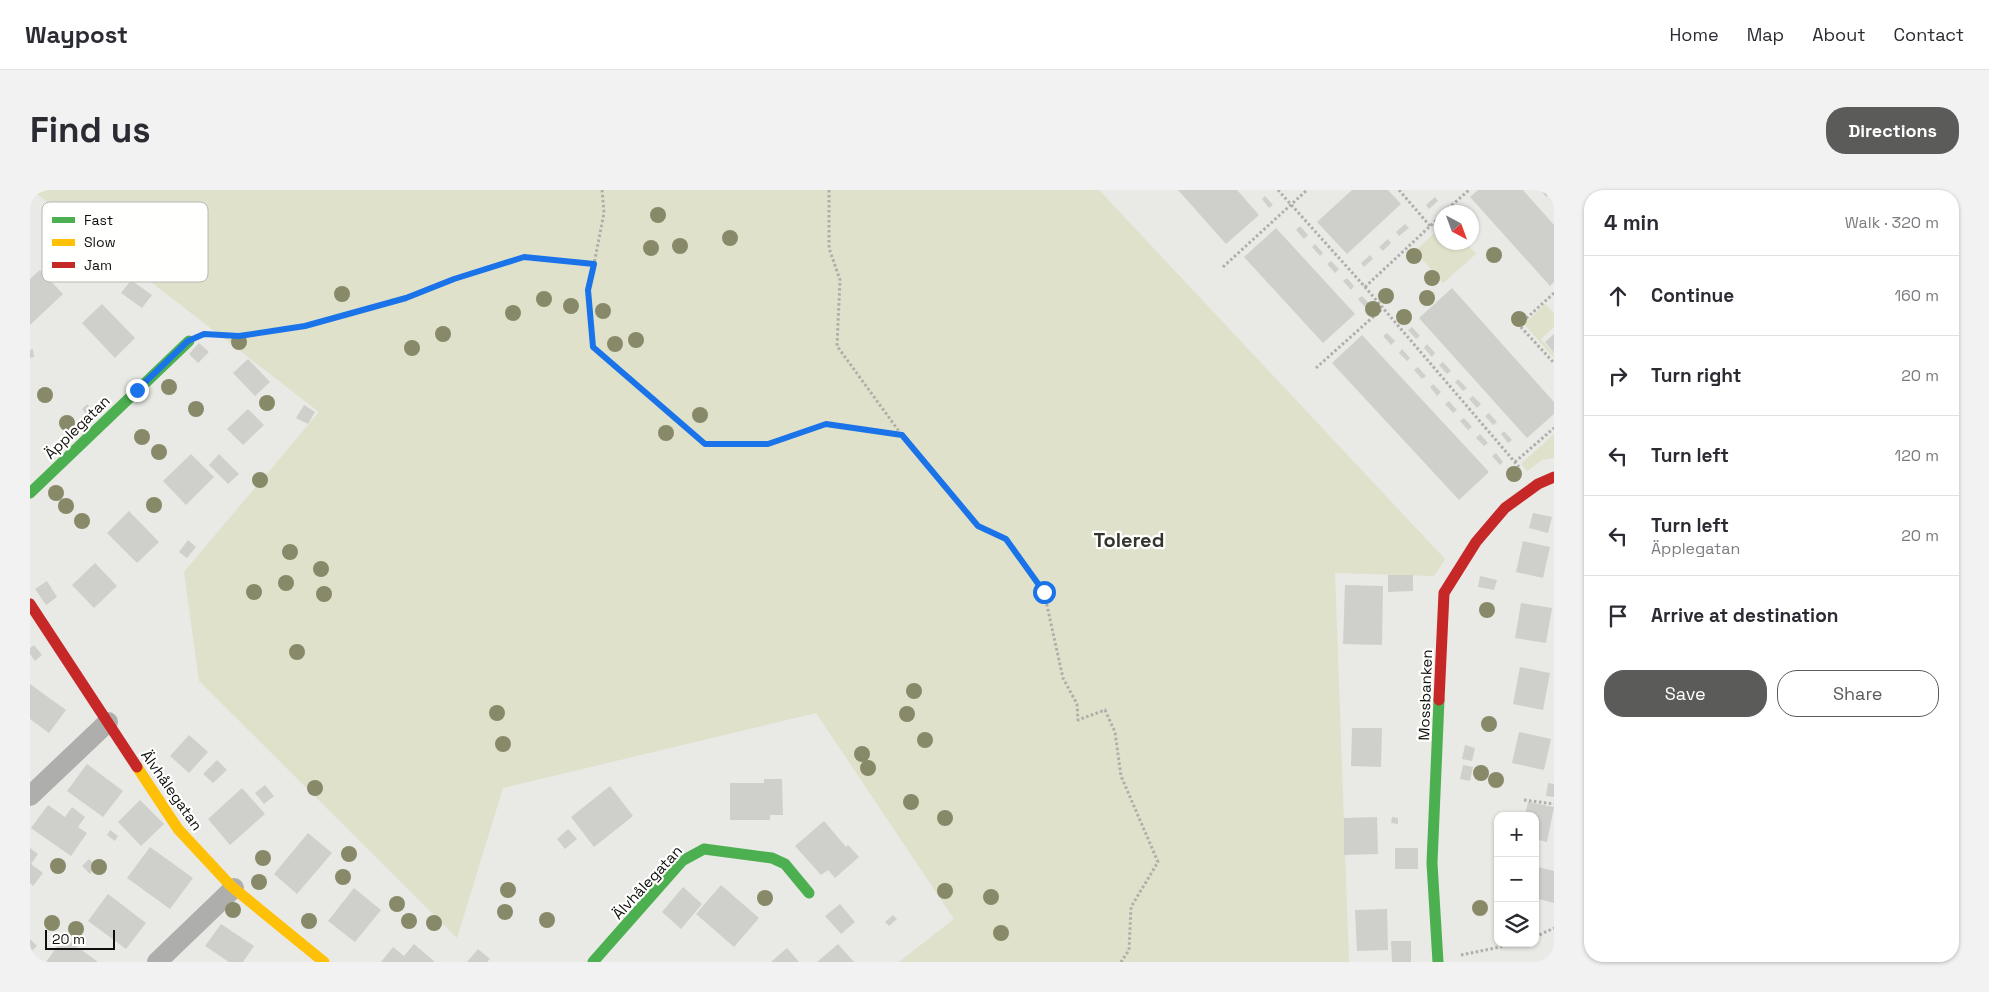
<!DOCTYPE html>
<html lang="en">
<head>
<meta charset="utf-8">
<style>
  body { margin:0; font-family:"Space Grotesk",sans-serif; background:#f2f2f3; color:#2b2b33 }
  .controls { position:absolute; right:15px; bottom:15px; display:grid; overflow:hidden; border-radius:10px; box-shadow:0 1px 4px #0004 }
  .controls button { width:45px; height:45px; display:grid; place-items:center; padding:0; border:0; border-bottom:1px solid #e1e1e2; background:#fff; color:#2b2b33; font:25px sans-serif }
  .compass { position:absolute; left:1404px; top:15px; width:45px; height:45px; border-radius:50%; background:#fff; box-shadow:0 1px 4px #0004; rotate:139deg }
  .scale { position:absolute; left:15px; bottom:12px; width:70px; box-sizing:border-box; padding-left:5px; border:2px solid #0f100d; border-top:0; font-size:14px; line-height:18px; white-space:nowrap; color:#0f100d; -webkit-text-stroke:4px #fffffe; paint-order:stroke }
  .stop { position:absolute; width:15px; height:15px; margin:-11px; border:4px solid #1a73e8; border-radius:50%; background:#fff }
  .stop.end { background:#1a73e8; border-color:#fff; box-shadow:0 1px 5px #0008 }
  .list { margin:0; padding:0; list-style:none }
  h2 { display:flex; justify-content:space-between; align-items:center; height:65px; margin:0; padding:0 20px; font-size:21px }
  h2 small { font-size:16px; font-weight:400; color:#7c7c81 }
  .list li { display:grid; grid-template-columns:32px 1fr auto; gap:15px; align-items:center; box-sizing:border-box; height:80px; padding:0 20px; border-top:1px solid #e1e1e2 }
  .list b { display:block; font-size:19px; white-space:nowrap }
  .list p { margin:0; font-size:16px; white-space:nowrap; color:#7c7c81 }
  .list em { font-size:16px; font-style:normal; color:#7c7c81 }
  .actions { display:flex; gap:10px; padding:15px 20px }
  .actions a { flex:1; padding:11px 0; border:1px solid #5b5c59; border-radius:20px; text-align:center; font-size:18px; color:#5b5c59 }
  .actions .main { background:#5b5c59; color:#fff }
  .icon { flex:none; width:28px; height:28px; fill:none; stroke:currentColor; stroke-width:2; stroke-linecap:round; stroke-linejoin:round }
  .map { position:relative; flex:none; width:1524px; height:772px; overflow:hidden; border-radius:20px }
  header { display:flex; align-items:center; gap:30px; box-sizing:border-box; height:70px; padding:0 25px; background:#fff; border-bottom:1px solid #e1e1e2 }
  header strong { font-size:24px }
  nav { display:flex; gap:28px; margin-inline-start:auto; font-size:18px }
  .intro { display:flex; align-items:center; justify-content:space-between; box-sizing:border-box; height:120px; padding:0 30px }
  h1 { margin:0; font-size:35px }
  .button { padding:12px 22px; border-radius:20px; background:#5b5c59; color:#fff; font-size:18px; font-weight:700 }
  main { display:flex; gap:30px; padding:0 30px }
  aside { flex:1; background:#fff; border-radius:20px; box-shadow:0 1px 4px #0004 }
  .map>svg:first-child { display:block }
  .green { fill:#dfe1cb }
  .building { fill:#cfcfcc }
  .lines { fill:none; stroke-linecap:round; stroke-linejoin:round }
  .path { stroke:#aeaeab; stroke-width:3; stroke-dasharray:2.5 2.5; stroke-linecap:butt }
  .street { stroke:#aeaead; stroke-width:20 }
  .fast { stroke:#4caf50; stroke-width:11 }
  .slow { stroke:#ffc107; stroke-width:11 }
  .jam { stroke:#c62828; stroke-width:11 }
  .tree { fill:#888968 }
  .route { stroke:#1a73e8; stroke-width:6 }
  .labels { text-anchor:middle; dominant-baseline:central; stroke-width:4.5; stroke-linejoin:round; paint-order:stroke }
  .street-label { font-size:15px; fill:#0f100d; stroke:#fffffe }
  .district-label { font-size:20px; font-weight:bold; fill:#35352f; stroke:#fffffe }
  .key { fill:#fffffe; stroke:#b7b7b6; stroke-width:1 }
  .key-label { font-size:14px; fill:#0f100d }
</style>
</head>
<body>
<header>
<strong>Waypost</strong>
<nav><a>Home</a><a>Map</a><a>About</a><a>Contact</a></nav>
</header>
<div class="intro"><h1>Find us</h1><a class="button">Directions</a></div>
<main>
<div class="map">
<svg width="1524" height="772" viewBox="0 0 1524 772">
  <rect width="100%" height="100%" fill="#e9e9e5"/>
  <path class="green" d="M2,0H1069L1415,369L1404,386L1305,383L1319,772H869L924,729L786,523L473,598L427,748L169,491L154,382L289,222Z
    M1411,37L1412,52L1436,53L1446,64L1413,93L1385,61Z
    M1515,114L1524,123V137L1511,149L1524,164V168L1494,134Z
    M1524,244V268L1512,270L1497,281L1491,274Z"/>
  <path class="building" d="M1148,0H1207L1229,25L1196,54Z
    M1322,0H1358L1371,14L1317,64L1287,32Z
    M1448,0H1493L1524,35V92L1520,96L1440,7Z
    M1511,0H1517L1520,3L1516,7Z
    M1235,6L1243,15L1239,18L1232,9Z
    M1405,7L1408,11L1399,19L1396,15Z
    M1375,34L1379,38L1369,46L1366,42Z
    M1270,36L1278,45L1274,49L1266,40Z
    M1246,38L1325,124L1293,153L1214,67Z
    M1358,49L1361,53L1353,61L1349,57Z
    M1285,54L1293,63L1290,66L1282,57Z
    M1340,65L1343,69L1334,77L1331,73Z
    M1301,71L1309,79L1305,83L1297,74Z
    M10,80L33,104L0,135V89Z
    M1317,88L1324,96L1321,100L1313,91Z
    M101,90L122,105L112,118L91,103Z
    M1422,98L1524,212V224L1497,248L1389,128Z
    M1332,106L1340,114L1336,118L1328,109Z
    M72,114L105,148L85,168L52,133Z
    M1382,137L1390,146L1386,149L1378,140Z
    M1357,143L1365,151L1361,155L1353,146Z
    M1524,144V163L1515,152Z
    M1332,145L1459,282L1429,310L1302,173Z
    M169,153L179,162L168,173L159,164Z
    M1397,154L1405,163L1402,167L1394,158Z
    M3,159L4,167L0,168V160Z
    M1372,159L1380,168L1377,171L1369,163Z
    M218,169L240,192L225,206L203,183Z
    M1413,172L1421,181L1417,184L1409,175Z
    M1388,177L1396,186L1392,189L1384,180Z
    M1428,189L1437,198L1433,201L1425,192Z
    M1403,194L1411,202L1407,206L1400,197Z
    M1443,206L1451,214L1447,218L1439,209Z
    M1419,211L1427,220L1423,223L1415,214Z
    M57,214L64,222L59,227L52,219Z
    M274,215L285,222L278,234L266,228Z
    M218,219L234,235L213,255L197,239Z
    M1459,223L1467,232L1463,235L1455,226Z
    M1434,228L1442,237L1438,240L1430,231Z
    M1474,241L1482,250L1478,253L1471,244Z
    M1450,244L1458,253L1454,256L1446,248Z
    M1466,263L1473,272L1470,275L1462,266Z
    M161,264L184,287L156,315L133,291Z
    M189,264L209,284L198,294L179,275Z
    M99,321L129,352L107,373L77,343Z
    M1503,323L1522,327L1518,343L1499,338Z
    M158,350L166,357L157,368L149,362Z
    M1493,351L1520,357L1513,388L1486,382Z
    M65,373L87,396L64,418L42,395Z
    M1358,385H1383V401L1358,402Z
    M1450,386L1467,390L1464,400L1448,397Z
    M17,391L27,407L16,415L5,399Z
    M1315,395L1353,396L1352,455L1313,454Z
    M1491,413L1522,418L1516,453L1485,448Z
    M4,455L12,465L5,471L0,464V458Z
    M1490,477L1520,483L1513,520L1483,514Z
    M0,494L36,520L19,543L0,529Z
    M1322,538H1352L1351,577L1321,576Z
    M1489,542L1521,549L1514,580L1482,573Z
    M159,545L178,562L159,583L140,566Z
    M1435,555L1445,558L1442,571L1432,569Z
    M187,570L197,580L183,593L173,584Z
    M57,574L93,601L73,627L37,601Z
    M1433,575L1443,577L1440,591L1430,589Z
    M734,589H752L753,625H740V630H700V593H734Z
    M1518,593L1524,594V607L1516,606Z
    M235,595L244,606L234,614L225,603Z
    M580,596L603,626L564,657L541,627Z
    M212,598L235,624L200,655L178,629Z
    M110,610L134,634L111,656L88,632Z
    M1498,612L1524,617L1517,652L1505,649V626H1495Z
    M18,615L35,627L42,617L55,627L48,637L57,643L41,666L1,638Z
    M1347,627L1348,664L1314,665V628Z
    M1362,627L1368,628V634L1361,633Z
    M794,631L816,657L818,655L829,667L805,688L798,680L791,685L765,656Z
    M538,639L547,649L535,659L527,649Z
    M80,640L88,646L85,651L77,645Z
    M278,643L302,663L267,704L244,684Z
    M120,657L163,688L140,719L97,688Z
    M0,658L8,664L1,674L13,683L3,696L0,693Z
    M1365,658H1388V679H1365Z
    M59,669L67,677L60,684L52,676Z
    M1508,677L1524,681V713L1505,708V686Z
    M691,695L729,728L704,757L666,724Z
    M653,697L672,714L651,739L632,722Z
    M324,698L351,720L325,752L298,731Z
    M78,704L116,733L96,759L58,731Z
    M810,714L825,732L811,744L795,726Z
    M1357,719L1358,760L1327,761L1325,720Z
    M863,725L867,729L859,736L855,732Z
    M191,734L224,756L213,772H199L175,756Z
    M34,747L68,772H16Z
    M0,749L7,756L0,762Z
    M1361,751H1381V772H1362Z
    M384,754L405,772H351L363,757L374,766Z
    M808,754L824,772H787Z
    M757,758L769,772H741Z
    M448,759L460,769L457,772H437Z"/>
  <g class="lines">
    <path class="path" d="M572,0L574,23L559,100L563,157L675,254H738L796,234L872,245L948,336L976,349L1014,402L1033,488L1047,514L1048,530L1075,520L1085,542L1091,586L1128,672L1101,717L1099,760L1091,772
      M799,0V58L810,90L807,156L871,244
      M1248,0L1335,97L1489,277
      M1369,0L1400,36
      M1414,22L1439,0
      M1193,77L1277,0
      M1335,97L1412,25
      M1524,103L1489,135L1524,173
      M182,145L209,146L275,136L376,108L424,89L494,67L564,74
      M1286,178L1353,118
      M1485,272L1524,238
      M1494,610L1524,614
      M1505,747L1524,738
      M1431,765L1490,753"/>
    <path class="street" d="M0,606L78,532
      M127,772L204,698"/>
    <path class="fast" d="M0,303L159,151
      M563,772L652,671L674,659L742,668L755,674L779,703
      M1408,772L1402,673L1409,510"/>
    <path class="slow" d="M107,577L148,639L201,696L294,772"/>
    <path class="jam" d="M0,414L107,577
      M1409,510L1414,403L1446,352L1475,318L1508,294L1524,287"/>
  </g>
  <g class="tree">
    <circle cx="628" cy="25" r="8"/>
    <circle cx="700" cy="48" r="8"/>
    <circle cx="650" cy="56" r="8"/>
    <circle cx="621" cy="58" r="8"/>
    <circle cx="1464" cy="65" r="8"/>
    <circle cx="1384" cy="66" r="8"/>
    <circle cx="1402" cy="88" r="8"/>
    <circle cx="312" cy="104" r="8"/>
    <circle cx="1356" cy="106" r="8"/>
    <circle cx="1397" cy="108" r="8"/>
    <circle cx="514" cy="109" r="8"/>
    <circle cx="541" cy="116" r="8"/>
    <circle cx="1343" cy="119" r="8"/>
    <circle cx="573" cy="121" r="8"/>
    <circle cx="483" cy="123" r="8"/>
    <circle cx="1374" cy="127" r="8"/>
    <circle cx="1489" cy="129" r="8"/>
    <circle cx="413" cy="144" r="8"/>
    <circle cx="606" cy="150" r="8"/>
    <circle cx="209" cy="152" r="8"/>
    <circle cx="585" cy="154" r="8"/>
    <circle cx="382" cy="158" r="8"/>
    <circle cx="139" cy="197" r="8"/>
    <circle cx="15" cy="205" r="8"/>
    <circle cx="237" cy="213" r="8"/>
    <circle cx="166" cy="219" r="8"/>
    <circle cx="670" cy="225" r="8"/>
    <circle cx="37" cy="233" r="8"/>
    <circle cx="636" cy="243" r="8"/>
    <circle cx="112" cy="247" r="8"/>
    <circle cx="129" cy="262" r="8"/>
    <circle cx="1484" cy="284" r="8"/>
    <circle cx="230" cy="290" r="8"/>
    <circle cx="26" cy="303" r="8"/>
    <circle cx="124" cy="315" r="8"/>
    <circle cx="36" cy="316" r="8"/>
    <circle cx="52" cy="331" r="8"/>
    <circle cx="260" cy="362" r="8"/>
    <circle cx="291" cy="379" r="8"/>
    <circle cx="256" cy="393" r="8"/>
    <circle cx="224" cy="402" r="8"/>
    <circle cx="294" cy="404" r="8"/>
    <circle cx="1457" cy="420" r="8"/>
    <circle cx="267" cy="462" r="8"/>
    <circle cx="884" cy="501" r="8"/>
    <circle cx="467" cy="523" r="8"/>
    <circle cx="877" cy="524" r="8"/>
    <circle cx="1459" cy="534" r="8"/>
    <circle cx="895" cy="550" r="8"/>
    <circle cx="473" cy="554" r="8"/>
    <circle cx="832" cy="564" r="8"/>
    <circle cx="838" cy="578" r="8"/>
    <circle cx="1451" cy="583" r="8"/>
    <circle cx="1466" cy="590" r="8"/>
    <circle cx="285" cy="598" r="8"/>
    <circle cx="881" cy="612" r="8"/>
    <circle cx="915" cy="628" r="8"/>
    <circle cx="319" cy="664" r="8"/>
    <circle cx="233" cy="668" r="8"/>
    <circle cx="28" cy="676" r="8"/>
    <circle cx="69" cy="677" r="8"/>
    <circle cx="313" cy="687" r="8"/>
    <circle cx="229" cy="692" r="8"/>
    <circle cx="478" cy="700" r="8"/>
    <circle cx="915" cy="701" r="8"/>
    <circle cx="961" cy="707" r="8"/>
    <circle cx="735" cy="708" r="8"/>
    <circle cx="367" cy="714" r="8"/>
    <circle cx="1450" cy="718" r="8"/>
    <circle cx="203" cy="720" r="8"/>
    <circle cx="475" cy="722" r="8"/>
    <circle cx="517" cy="730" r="8"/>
    <circle cx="279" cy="731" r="8"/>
    <circle cx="379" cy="731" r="8"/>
    <circle cx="22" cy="733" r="8"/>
    <circle cx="404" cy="733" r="8"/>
    <circle cx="46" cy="739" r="8"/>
    <circle cx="971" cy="743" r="8"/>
  </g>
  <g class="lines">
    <path class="route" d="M107,200L158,151L174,144L209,146L275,136L376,108L424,89L494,67L564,74L558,100L563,157L675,254H738L796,234L872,245L948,336L976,349L1014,402"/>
  </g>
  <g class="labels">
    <g class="street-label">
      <text transform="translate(47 237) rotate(-44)">Äpplegatan</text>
      <text transform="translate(1395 505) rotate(-88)">Mossbanken</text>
      <text transform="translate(142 600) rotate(55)">Älvhålegatan</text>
      <text transform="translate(617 692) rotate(-47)">Älvhålegatan</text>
    </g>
    <g class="district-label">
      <text x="1099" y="350">Tolered</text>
    </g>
  </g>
  <rect x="12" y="12" width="166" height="80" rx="8" class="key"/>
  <rect x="22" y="27" width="23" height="6" fill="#4caf50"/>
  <rect x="22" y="49" width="23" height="7" fill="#ffc107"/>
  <rect x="22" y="72" width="23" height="6" fill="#c62828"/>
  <g class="key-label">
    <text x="54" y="35">Fast</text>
    <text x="54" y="57">Slow</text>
    <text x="54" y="80">Jam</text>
  </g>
</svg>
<div class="controls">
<button>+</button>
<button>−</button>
<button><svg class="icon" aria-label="layers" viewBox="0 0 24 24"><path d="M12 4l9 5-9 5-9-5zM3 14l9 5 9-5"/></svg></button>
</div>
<svg class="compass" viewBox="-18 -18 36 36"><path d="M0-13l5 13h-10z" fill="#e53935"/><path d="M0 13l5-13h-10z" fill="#7c7c81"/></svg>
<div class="scale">20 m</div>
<div class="stop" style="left:1014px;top:402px"></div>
<div class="stop end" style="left:107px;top:200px"></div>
</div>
<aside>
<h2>4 min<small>Walk · 320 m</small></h2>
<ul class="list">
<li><svg class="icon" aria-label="ahead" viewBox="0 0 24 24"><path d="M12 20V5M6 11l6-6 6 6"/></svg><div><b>Continue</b></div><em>160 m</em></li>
<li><svg class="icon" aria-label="right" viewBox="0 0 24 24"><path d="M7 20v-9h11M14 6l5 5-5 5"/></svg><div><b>Turn right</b></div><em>20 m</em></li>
<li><svg class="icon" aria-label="left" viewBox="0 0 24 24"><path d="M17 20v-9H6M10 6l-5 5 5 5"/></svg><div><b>Turn left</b></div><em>120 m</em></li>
<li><svg class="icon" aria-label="left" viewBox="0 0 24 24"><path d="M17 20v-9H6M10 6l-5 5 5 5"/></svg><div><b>Turn left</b><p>Äpplegatan</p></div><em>20 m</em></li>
<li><svg class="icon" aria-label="arrive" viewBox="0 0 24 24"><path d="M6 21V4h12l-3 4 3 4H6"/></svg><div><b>Arrive at destination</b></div></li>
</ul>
<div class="actions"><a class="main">Save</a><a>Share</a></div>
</aside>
</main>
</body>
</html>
